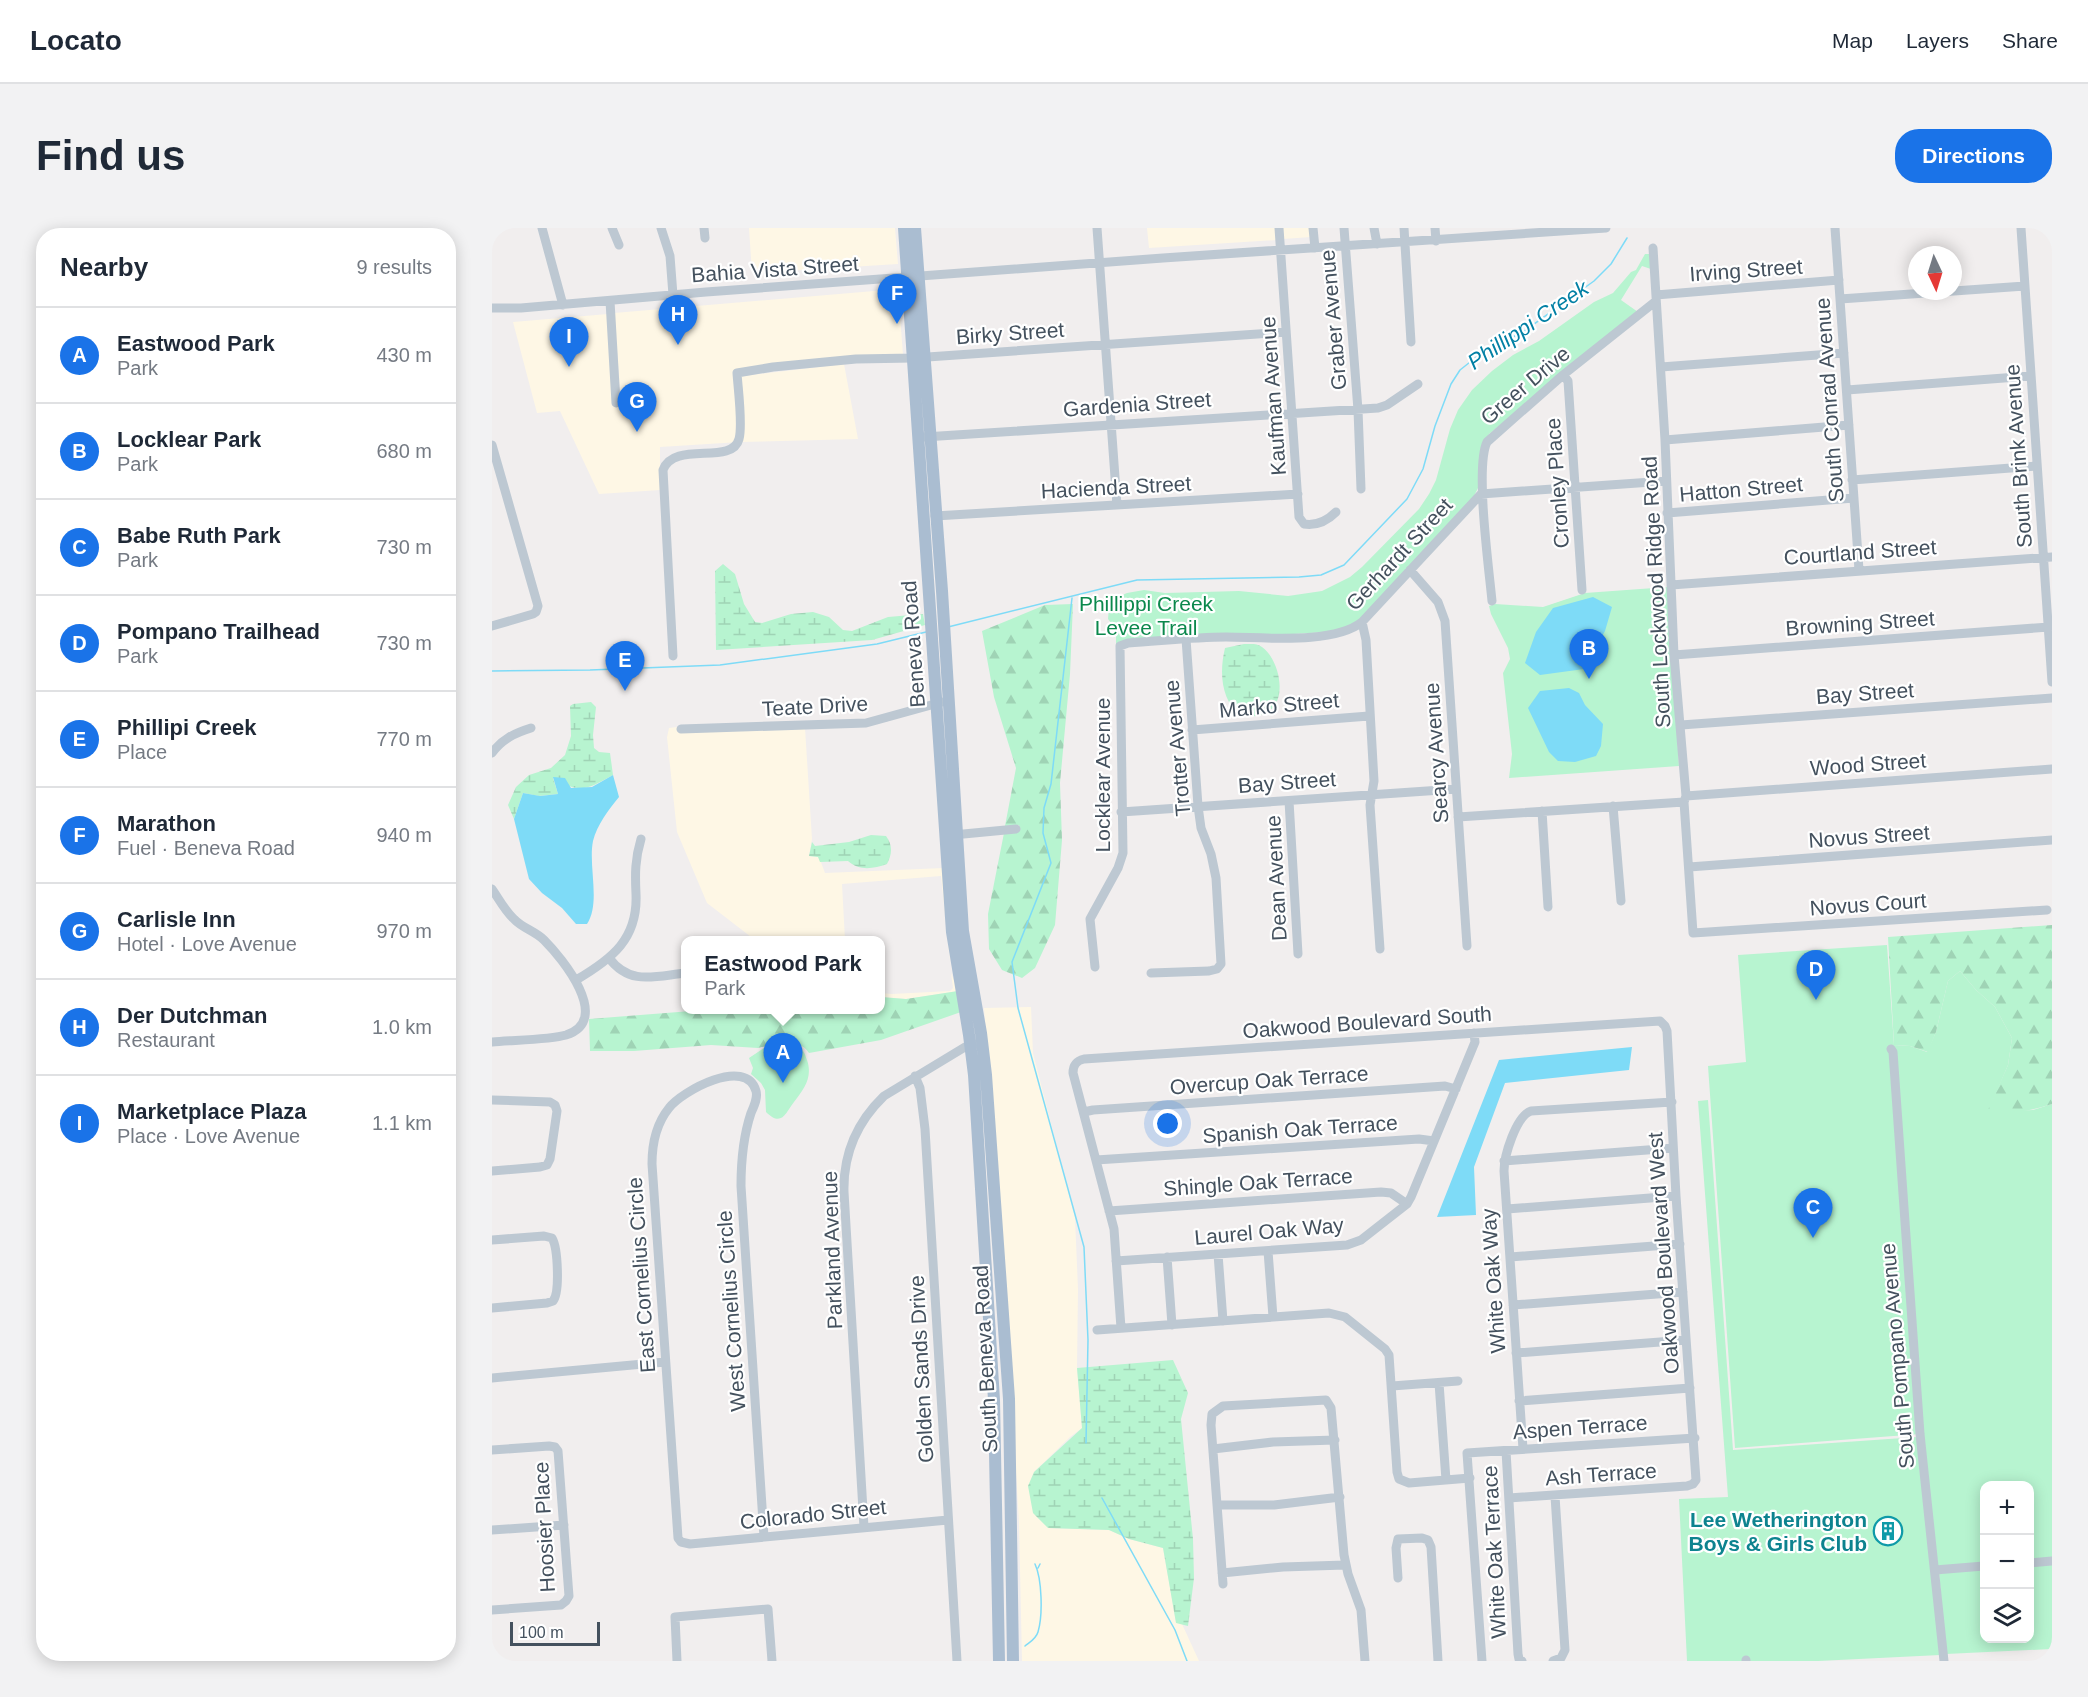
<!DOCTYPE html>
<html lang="en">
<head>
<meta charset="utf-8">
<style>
  body { margin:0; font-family:Arial,sans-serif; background:#f2f2f3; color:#1f2937 }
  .controls { position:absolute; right:18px; bottom:18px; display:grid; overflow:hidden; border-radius:12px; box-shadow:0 3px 15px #0003 }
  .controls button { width:54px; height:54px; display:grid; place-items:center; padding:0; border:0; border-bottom:2px solid #e0e1e3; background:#fff; color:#1f2937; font:30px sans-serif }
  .compass { position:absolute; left:1416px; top:18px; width:54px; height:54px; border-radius:50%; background:#fff; box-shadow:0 3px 15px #0003; rotate:176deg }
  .scale { position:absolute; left:18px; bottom:15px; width:90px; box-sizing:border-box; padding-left:6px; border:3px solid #44515e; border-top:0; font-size:16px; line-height:21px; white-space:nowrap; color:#44515e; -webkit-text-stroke:4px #fff; paint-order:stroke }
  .you { position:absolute; left:676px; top:896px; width:21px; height:21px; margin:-15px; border:4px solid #fff; border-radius:50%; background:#1a73e8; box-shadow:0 0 0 9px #1a73e833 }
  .badge { display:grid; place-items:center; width:39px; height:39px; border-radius:50%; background:#1a73e8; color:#fff; font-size:20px; font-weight:700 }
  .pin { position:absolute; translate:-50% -50px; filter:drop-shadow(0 2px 3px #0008) }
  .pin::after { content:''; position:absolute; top:32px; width:21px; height:18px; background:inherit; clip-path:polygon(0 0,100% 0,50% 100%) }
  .popup { position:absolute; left:189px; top:708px; width:204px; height:78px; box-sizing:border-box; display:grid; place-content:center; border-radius:12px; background:#fff; filter:drop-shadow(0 2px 4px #0005); font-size:20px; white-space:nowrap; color:#747a83 }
  .popup b { font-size:22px; color:#1f2937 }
  .popup::after { content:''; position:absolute; left:50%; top:100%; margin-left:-12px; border:12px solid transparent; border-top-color:#fff }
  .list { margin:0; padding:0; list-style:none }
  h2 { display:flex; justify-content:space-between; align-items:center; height:78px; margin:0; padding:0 24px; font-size:26px }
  h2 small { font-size:20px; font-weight:400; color:#747a83 }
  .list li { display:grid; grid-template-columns:39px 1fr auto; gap:18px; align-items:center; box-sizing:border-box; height:96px; padding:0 24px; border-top:2px solid #e0e1e3 }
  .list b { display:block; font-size:22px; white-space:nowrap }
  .list p { margin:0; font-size:20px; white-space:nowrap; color:#747a83 }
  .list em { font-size:20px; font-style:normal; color:#747a83 }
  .icon { flex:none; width:33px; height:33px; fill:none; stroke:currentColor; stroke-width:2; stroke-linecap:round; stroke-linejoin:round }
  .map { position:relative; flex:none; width:1560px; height:1433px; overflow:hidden; border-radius:24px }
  header { display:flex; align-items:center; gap:36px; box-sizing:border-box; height:84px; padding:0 30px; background:#fff; border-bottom:2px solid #e0e1e3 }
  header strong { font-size:28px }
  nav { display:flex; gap:33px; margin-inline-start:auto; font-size:21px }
  .intro { display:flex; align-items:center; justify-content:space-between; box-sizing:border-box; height:144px; padding:0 36px }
  h1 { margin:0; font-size:42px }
  .button { padding:15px 27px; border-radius:24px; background:#1a73e8; color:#fff; font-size:21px; font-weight:700 }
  main { display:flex; gap:36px; padding:0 36px }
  aside { flex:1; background:#fff; border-radius:24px; box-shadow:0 3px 15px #0003 }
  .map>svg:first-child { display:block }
  .commercial { fill:#fef7e5 }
  .green { fill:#b7f4d0 }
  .forest { fill:url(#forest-firs) }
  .wetland { fill:url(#wetland-marsh) }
  .water { fill:#7edbf7 }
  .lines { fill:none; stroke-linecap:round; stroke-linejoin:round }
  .stream { stroke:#7edbf7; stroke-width:1.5 }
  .minor { stroke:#bdc8d2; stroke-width:9 }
  .major { stroke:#aabdd1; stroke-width:12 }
  .labels { text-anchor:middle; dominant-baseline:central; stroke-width:4.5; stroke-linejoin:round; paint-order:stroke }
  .street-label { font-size:21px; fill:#44515e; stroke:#fff }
  .park-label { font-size:21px; fill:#0b884c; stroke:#fff }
  .culture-label { font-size:21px; font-weight:bold; fill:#0d838f; stroke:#fff; text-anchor:end }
  .water-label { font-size:22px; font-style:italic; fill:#0280a5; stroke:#fff }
</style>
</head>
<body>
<header>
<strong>Locato</strong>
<nav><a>Map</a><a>Layers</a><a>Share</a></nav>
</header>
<div class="intro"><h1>Find us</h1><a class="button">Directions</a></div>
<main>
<aside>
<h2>Nearby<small>9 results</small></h2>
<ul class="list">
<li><span class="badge">A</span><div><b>Eastwood Park</b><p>Park</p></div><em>430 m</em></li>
<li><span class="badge">B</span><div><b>Locklear Park</b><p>Park</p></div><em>680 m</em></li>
<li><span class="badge">C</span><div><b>Babe Ruth Park</b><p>Park</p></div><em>730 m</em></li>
<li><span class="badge">D</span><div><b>Pompano Trailhead</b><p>Park</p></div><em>730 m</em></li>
<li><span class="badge">E</span><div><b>Phillipi Creek</b><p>Place</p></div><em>770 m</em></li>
<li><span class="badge">F</span><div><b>Marathon</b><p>Fuel · Beneva Road</p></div><em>940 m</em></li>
<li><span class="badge">G</span><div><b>Carlisle Inn</b><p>Hotel · Love Avenue</p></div><em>970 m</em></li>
<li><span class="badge">H</span><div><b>Der Dutchman</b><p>Restaurant</p></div><em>1.0 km</em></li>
<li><span class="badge">I</span><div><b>Marketplace Plaza</b><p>Place · Love Avenue</p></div><em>1.1 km</em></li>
</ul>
</aside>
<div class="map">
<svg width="1560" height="1433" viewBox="0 0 1560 1433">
  <defs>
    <pattern id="forest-firs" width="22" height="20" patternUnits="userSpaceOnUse" patternTransform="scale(1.5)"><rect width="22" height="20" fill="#b7f4d0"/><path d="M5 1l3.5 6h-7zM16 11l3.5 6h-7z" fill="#9fd3b5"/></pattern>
    <pattern id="wetland-marsh" width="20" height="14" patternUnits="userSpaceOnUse" patternTransform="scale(1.5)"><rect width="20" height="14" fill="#b7f4d0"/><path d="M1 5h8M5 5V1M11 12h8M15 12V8" fill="none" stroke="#9fd3b5"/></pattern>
  </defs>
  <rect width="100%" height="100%" fill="#f1eeee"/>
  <path class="commercial" d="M257,0H403L406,36L260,45Z
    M655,0H784L785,12L657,20Z
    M790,0H818L819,9L791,11Z
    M406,61L411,127L255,139L241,143L242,149L352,136L366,211L248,214L168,219V262L107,266L68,183L45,185L21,94L116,86L127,178L128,160L122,85Z
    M185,499L186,504L313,500L320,611L317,628L327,629L333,645L452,640L458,734L449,648L350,656L353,712H263L215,675L185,604L175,509L177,500Z
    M459,745L466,763L414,771L389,769V765L400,766L458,763L461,760Z
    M539,779L541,825L583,990L586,1061L585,1140L590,1200L578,1209L542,1244L556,1300L617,1302L637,1311L671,1320L684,1394L690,1396L707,1433H530L527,1295L508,973L492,780Z"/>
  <path class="green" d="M1153,26H1158L1159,41L1150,38L1129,72L1146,84L997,206L986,260L982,268L871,390L850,403L624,417V401L616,391L617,380L623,370L635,365L652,362L673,365L747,363L796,368L830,363L858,349L870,339L927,281L937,266L944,252L958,201L966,182L980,162L1000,143L1021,127L1047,113L1102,74L1121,65L1139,44L1144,42Z
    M1176,359L1187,538L1017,550L1020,526L1011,445L1018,431L1016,420L999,386L997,378L1003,376L1051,379L1093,365Z
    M1395,717L1402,817L1418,818L1435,824L1444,804L1456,753L1468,743L1484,762L1503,779L1520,810L1516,837L1496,884L1541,882L1560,876V1330L1538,1331V1258H1492V1335L1446,1338L1428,1206L1243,1220L1216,838L1254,834L1246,727Z
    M272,820H308C312,823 313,826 315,832C321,849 312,861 302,874C294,884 290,900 274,884L273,862L269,855L259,846L261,840L257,830Z
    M1216,872L1241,1222L1425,1209L1448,1427L1326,1433H1257L1256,1428L1251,1429V1433H1195L1187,1271L1236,1269L1206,873Z
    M1560,1337V1421L1454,1426L1447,1345L1492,1342V1410H1538V1338Z"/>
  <path class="forest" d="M581,376L578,446L568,555L570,612L563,697L543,740L530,750L510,742L497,721L496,686L512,605L528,603L527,597L513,598L524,540L502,469L490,403L553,377Z
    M1560,697V876C1539,883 1517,887 1495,884L1516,837L1520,810L1503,779L1484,762L1468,743L1456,753L1444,804L1436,824L1418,818L1402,817L1396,709Z
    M466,763L469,784L389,812L317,825C314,821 311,817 305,817C300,816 270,818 266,820L219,817L142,823H98L97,791L212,782H388L389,769L414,771Z"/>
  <path class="wetland" d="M231,336L243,346L252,376L263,394L270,395L299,386L321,384L337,389L351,402L360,403L396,389L431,386L433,397L380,412L224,422L223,343Z
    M752,416C759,416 765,415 770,419C787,431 796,470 777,483C769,489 759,488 749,489C729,472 727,445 733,420Z
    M99,474L104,479L101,507L102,520L107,524L118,525L121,547C94,562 89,566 61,550L66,566L47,568L31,565L22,591L16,577L24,559L37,547L59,540L73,527L79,508L78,478L81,476Z
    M379,607L394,608C401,617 400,627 395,636C381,641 367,643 356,633L328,634L326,629L317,628L320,614L323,618L357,614Z
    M681,1132L696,1165L689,1191L701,1311L702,1350L696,1398L684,1395L671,1320L637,1311L617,1302L556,1300L541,1285L536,1258L542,1244L590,1200L585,1140Z"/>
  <path class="water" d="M1101,369L1120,379L1113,403L1092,441L1048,447L1033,435L1044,404L1061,380Z
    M1077,460L1087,465L1093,477L1111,496L1109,518L1104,528L1083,534L1066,533L1057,524L1036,480L1048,463Z
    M121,547L127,569C117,581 105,597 101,613C96,638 109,675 95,696H84L70,680L50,665L37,651L22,591L31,565L48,568L66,566L61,549L73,550L79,560L100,559Z
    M1140,819L1137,842L1013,855L982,939L984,987L945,989L1007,832Z"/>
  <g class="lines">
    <path class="stream" d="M580,370L559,556L552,580L551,605L559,635L520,734L526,780L592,1019L596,1112L594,1215
      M456,399L645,352L807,349L829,347L852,337L915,271L931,241L943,198L959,156L968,142L992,123L1031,104L1102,53L1119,36L1135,10
      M0,443L98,442L228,437L385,416L434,404
      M610,1270L683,1402L695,1433
      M546,1340L548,1336
      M533,1418C538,1414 544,1411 546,1404C551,1387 550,1351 543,1336"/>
    <path class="minor" d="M50,0L71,77
      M120,0L127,17
      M169,0L178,28L181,67
      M212,0L213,10
      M605,0L625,277
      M787,0L807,289L812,296C825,298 836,292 844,284
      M821,0L823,20
      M852,0L866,182L869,261
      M882,0L885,16
      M912,0L919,114
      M943,0L944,13
      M1343,0L1367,342
      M1529,0L1560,454
      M1161,20L1173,212L1182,427L1194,568L1192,574L1201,705L1555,682
      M1164,67L1347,52
      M1348,71L1533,58
      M118,73L124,175
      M0,80H29L214,64L671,30L1114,0
      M1169,139L1352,125
      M1071,147L1076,153L1090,362
      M1355,162L1538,148
      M432,209L886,180L895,177L926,156
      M1173,212L1357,197
      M0,217L46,378L44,384L41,386L0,398
      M1360,252L1545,238
      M1175,285L1362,270
      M443,288L806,266
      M918,342L946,374L953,393L975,718
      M1179,357L1560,329
      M1000,373C997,341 983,239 995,214L1071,147L1164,73
      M870,394L874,412L882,553L878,577L888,721
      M1182,427L1557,399
      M181,428L171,242C182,212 240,238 247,211C251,197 246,161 245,145L281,139L364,131L421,130L794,104
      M1189,497L1560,470
      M189,501L374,495L450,474
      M700,502L877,488
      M0,525C10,511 23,505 39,500
      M1194,568L1560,541
      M797,573L806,726
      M1121,578L1129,673
      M1050,583L1056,679
      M629,584L964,561
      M966,589L1192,574
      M461,607L524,601
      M1197,639L1560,612
      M0,661C7,671 13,683 22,691C30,700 43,703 52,712C70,730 121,792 74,807C57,812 20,812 0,814
      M117,730C138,758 163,748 194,745
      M603,739L598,691L626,640L631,625L628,418L636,415C669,413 701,409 734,409C770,409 841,417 870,394L989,266L1174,253
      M659,745L717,743L725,741L729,736L724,650L719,626L709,600L706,578L694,411
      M84,752C120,731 146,711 144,666C143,646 143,631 149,611
      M1399,821L1401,824L1428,1206L1452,1433
      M423,848L428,860L433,901L465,1433
      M0,872L58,874L63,877L65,883L58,931L55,937L48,939L0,943
      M592,884L601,882L953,858L964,861
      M604,932L927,911L942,913
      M1012,933L1181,920
      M1015,981L1184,968
      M617,983L889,964L899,965L915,976
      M0,1012L52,1008L60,1010C66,1020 68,1065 61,1073L55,1075L0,1080
      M776,1023L781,1089
      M726,1026L731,1093
      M675,1029L680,1097
      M1018,1029L1188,1016
      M624,1033L855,1017L869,1012L915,976L919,969L983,814L982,805
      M1021,1077L1191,1064
      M629,1100L622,1001L581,845C581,837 584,833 592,831L1168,793L1173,798L1175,803L1184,968L1204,1252L1201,1256L1195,1258L1017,1270
      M605,1102L837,1085L853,1089L893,1121L897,1127L905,1244L907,1251L917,1255L978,1250
      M1024,1125L1194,1112
      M0,1150L173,1134
      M947,1155L954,1252
      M900,1158L966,1153
      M1027,1173L1198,1160
      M721,1221L781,1214L843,1212
      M1031,1221L1012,943C1012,928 1024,888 1039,883L1180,874
      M0,1222L57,1218L63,1219L66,1223L77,1368L74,1373L69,1377L0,1382
      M1014,1223L1026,1426L1027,1431L1030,1433
      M725,1277H782L848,1269
      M372,1299L352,964C351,926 364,895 392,868L473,819L484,816
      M0,1302L72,1297
      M272,1309L249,958C249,933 251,909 259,885C262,878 266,870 264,863C254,828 190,863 177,880C164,896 160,916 160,936L186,1310L189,1314L198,1316L456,1292
      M1538,1335L1560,1333
      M1443,1342L1492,1338
      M730,1345L791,1339L853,1337
      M906,1350L904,1320L906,1311L930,1310L936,1312L939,1319L946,1433
      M731,1356L719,1197L720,1186L731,1178L834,1172L839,1180L852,1327L856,1346L869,1382L873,1433
      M1254,1432V1433
      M185,1433L183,1389L276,1381L280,1433
      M990,1433L975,1225L1203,1210
      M1061,1433L1069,1430L1073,1422L1063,1268"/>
    <path class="major" d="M412,0L460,704L477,807L482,847L502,1172L507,1433
      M423,0L450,363L471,703L489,805L494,847L517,1171L521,1433"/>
  </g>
  <defs>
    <g id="building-ring" transform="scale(1.5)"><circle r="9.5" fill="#fff" stroke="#0f9aa8" stroke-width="1.5"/><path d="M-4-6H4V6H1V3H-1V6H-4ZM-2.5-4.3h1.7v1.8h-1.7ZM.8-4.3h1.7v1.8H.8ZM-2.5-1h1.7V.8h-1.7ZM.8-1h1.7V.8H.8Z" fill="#0f9aa8"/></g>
  </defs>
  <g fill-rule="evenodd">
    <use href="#building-ring" x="1396" y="1303"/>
  </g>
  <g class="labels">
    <g class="street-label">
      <text transform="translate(283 41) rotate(-4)">Bahia Vista Street</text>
      <text transform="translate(1254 42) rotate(-4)">Irving Street</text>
      <text transform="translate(841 92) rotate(-95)">Graber Avenue</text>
      <text transform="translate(518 105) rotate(-4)">Birky Street</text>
      <text transform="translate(1033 157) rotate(-40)">Greer Drive</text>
      <text transform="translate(781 168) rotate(-94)">Kaufman Avenue</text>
      <text transform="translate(1337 172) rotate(-94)">South Conrad Avenue</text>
      <text transform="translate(645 176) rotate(-4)">Gardenia Street</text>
      <text transform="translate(1526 228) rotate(-94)">South Brink Avenue</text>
      <text transform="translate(1065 255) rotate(-94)">Cronley Place</text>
      <text transform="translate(624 259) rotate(-3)">Hacienda Street</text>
      <text transform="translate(1249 261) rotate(-5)">Hatton Street</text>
      <text transform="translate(1368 324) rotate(-4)">Courtland Street</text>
      <text transform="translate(907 326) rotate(-47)">Gerhardt Street</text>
      <text transform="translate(1164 364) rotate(-93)">South Lockwood Ridge Road</text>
      <text transform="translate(1368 395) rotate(-4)">Browning Street</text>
      <text transform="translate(421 416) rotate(-94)">Beneva Road</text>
      <text transform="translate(1373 465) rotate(-4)">Bay Street</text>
      <text transform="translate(787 477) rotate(-5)">Marko Street</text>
      <text transform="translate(323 478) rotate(-3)">Teate Drive</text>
      <text transform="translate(685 520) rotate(-95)">Trotter Avenue</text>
      <text transform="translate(944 525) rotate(-94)">Searcy Avenue</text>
      <text transform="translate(1376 536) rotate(-4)">Wood Street</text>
      <text transform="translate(610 547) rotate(-90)">Locklear Avenue</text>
      <text transform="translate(795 554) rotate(-4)">Bay Street</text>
      <text transform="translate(1377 608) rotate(-4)">Novus Street</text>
      <text transform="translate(784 650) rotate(-93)">Dean Avenue</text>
      <text transform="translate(1376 676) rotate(-4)">Novus Court</text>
      <text transform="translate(875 794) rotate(-4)">Oakwood Boulevard South</text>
      <text transform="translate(777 852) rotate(-4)">Overcup Oak Terrace</text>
      <text transform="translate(808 901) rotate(-4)">Spanish Oak Terrace</text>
      <text transform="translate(766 954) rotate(-4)">Shingle Oak Terrace</text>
      <text transform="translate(777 1003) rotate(-5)">Laurel Oak Way</text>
      <text transform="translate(340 1022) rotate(-92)">Parkland Avenue</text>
      <text transform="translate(1171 1025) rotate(-94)">Oakwood Boulevard West</text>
      <text transform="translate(149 1047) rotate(-94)">East Cornelius Circle</text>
      <text transform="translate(1001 1053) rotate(-94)">White Oak Way</text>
      <text transform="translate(239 1083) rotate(-94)">West Cornelius Circle</text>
      <text transform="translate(1405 1128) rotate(-95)">South Pompano Avenue</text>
      <text transform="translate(493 1131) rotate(-93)">South Beneva Road</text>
      <text transform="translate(429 1141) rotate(-93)">Golden Sands Drive</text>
      <text transform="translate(1088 1199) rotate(-4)">Aspen Terrace</text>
      <text transform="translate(1109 1246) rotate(-4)">Ash Terrace</text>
      <text transform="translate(321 1286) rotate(-6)">Colorado Street</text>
      <text transform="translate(52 1299) rotate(-93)">Hoosier Place</text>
      <text transform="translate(1002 1324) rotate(-93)">White Oak Terrace</text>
    </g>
    <g class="park-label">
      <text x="654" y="375">Phillippi Creek<tspan x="654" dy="24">Levee Trail</tspan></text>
    </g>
    <g class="culture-label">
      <text x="1375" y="1291">Lee Wetherington<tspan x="1375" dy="24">Boys &amp; Girls Club</tspan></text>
    </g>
    <g class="water-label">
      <text transform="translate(1036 97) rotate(-34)">Phillippi Creek</text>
    </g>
  </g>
</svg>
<div class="controls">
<button>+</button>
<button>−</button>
<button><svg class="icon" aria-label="layers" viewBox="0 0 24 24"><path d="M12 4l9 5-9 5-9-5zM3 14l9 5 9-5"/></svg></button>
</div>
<svg class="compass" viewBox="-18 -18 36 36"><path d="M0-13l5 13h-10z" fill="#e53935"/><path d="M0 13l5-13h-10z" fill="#747a83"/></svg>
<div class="scale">100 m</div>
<div class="you"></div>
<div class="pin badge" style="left:291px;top:855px">A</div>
<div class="popup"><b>Eastwood Park</b>Park</div>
<div class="pin badge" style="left:1097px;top:451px">B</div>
<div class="pin badge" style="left:1321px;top:1010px">C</div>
<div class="pin badge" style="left:1324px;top:772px">D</div>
<div class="pin badge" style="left:133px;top:463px">E</div>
<div class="pin badge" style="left:405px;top:96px">F</div>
<div class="pin badge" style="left:145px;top:204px">G</div>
<div class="pin badge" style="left:186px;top:117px">H</div>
<div class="pin badge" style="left:77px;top:139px">I</div>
</div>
</main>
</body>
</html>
